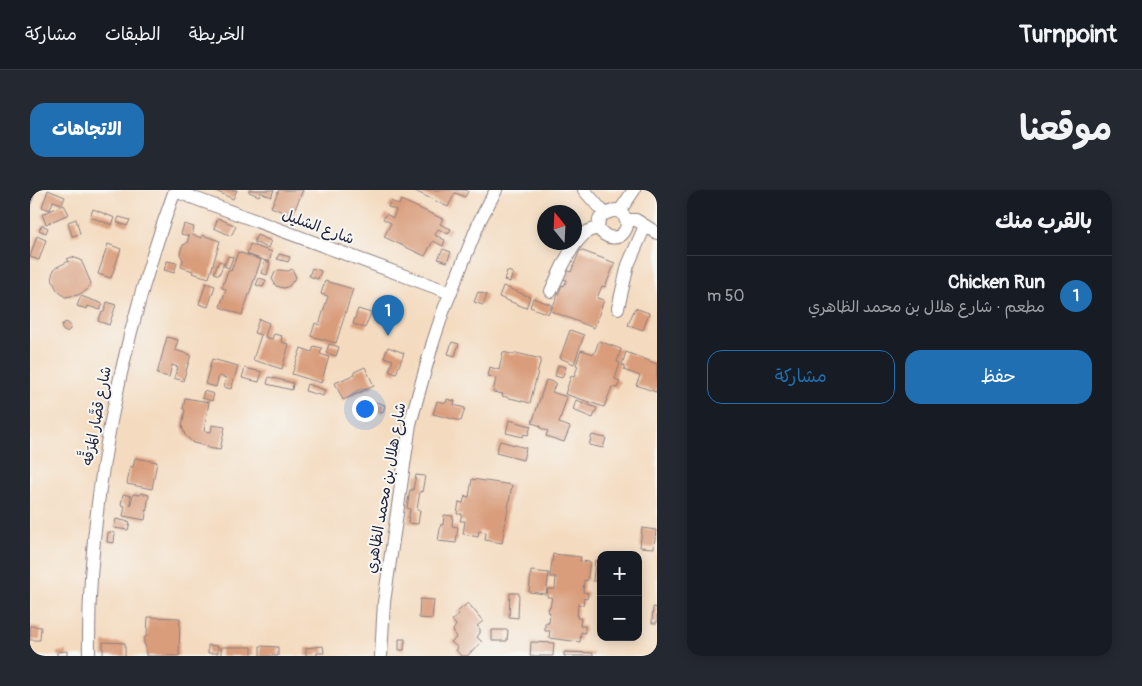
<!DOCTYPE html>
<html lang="ar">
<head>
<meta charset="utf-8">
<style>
  body { margin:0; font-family:Pangolin,"Playpen Sans Arabic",sans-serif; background:#242831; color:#f1f3f6; direction:rtl }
  .controls { position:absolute; right:15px; bottom:15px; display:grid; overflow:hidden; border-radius:10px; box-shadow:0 2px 12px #0003 }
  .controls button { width:45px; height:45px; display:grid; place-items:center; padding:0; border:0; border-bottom:1px solid #363941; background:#171b24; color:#f1f3f6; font:25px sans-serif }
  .compass { position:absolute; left:507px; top:15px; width:45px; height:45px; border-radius:50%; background:#171b24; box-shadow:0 2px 12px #0003; rotate:342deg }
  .you { position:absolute; left:334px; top:218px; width:18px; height:18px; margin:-12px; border:4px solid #fff; border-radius:50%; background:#1a73e8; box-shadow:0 0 0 8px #1a73e833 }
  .badge { display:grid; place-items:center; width:32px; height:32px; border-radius:50%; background:#1f6fb2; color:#fff; font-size:16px; font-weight:700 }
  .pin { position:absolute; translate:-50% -41px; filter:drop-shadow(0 1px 2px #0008) }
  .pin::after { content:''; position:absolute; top:26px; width:18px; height:15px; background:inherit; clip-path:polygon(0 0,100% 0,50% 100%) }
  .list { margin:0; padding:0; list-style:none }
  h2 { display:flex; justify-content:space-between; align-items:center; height:65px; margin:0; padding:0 20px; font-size:21px }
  h2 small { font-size:16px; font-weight:400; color:#9ea1a6 }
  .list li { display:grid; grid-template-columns:32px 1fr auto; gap:15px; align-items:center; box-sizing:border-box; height:80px; padding:0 20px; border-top:1px solid #363941 }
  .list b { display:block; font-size:19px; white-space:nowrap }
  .list p { margin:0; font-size:16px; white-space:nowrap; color:#9ea1a6 }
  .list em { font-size:16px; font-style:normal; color:#9ea1a6 }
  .actions { display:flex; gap:10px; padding:15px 20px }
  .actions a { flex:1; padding:11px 0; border:1px solid #1f6fb2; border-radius:15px; text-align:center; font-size:18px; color:#1f6fb2 }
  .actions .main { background:#1f6fb2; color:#fff }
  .map { position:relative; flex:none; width:627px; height:466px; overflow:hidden; direction:ltr; border-radius:15px }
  header { display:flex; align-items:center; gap:30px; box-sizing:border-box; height:70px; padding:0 25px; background:#171b24; border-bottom:1px solid #363941 }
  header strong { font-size:24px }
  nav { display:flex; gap:28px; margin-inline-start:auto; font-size:18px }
  .intro { display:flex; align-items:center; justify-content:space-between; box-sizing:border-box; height:120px; padding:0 30px }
  h1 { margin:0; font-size:35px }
  .button { padding:12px 22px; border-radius:15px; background:#1f6fb2; color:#fff; font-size:18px; font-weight:700 }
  main { display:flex; gap:30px; padding:0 30px }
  aside { flex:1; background:#171b24; border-radius:15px; box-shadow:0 2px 12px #0003 }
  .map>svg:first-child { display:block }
  .building { fill:#d99d7b }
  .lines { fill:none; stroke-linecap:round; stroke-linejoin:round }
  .minor-casing { stroke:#8b7e7e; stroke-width:14 }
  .minor { stroke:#fff; stroke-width:12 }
  .labels { text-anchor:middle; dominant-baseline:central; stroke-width:4; stroke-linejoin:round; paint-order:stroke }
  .street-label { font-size:15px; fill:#22223b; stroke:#f6f6f2 }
</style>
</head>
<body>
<header>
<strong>Turnpoint</strong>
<nav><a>الخريطة</a><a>الطبقات</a><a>مشاركة</a></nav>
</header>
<div class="intro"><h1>موقعنا</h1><a class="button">الاتجاهات</a></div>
<main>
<aside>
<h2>بالقرب منك<small></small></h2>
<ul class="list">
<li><span class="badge">1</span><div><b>Chicken Run</b><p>مطعم · شارع هلال بن محمد الظاهري</p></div><em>50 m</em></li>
</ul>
<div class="actions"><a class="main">حفظ</a><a>مشاركة</a></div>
</aside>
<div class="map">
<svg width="627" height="466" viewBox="0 0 627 466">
  <rect width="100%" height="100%" fill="#f6f6f2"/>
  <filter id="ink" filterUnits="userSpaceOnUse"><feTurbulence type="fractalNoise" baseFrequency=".02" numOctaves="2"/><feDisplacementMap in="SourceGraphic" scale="10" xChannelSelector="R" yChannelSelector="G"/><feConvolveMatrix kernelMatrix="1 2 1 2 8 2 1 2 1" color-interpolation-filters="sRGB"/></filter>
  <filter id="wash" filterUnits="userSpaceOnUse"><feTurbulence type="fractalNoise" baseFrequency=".0096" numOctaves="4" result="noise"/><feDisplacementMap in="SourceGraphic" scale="20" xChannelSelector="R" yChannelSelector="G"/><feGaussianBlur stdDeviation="1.12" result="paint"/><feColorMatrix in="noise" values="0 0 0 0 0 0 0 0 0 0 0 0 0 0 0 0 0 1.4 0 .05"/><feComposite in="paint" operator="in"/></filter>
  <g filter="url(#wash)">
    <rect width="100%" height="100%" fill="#f4dbc0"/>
    <g id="blocks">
      <path class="building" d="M0,0H6L0,17Z
        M18,0L35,7L32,14L23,11L20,20L12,17Z
        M184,0H207L203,9Z
        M219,0H244L241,7L231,2L229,6L219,2Z
        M249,0H273L262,26L241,17Z
        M383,0H435L438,1L435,7L425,3L418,17Z
        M371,10L413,29L410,34L421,39L418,44L408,39L405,45L415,50L413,56L403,51L395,66L354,47L361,33L353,29L356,24L363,28L366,20L358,17L361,11L369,15Z
        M34,15L39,24L16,34L12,24Z
        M63,19L85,28L82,35L60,27Z
        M89,27L100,30L97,36L87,32Z
        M188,28L206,36L201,46L184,38Z
        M46,29L50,44L42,46L38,32Z
        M154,34L164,37L162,45L172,48V45L190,51L179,88L162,83L163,81L151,77L153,70L150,64L152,56L157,53L159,46L151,44Z
        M12,35L18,38L16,43L9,40Z
        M227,45L241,51L238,58L224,52Z
        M7,46L16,50L9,70L0,67Z
        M78,54L91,59L81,88L68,84Z
        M220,54L242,62L239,72L217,64Z
        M413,59L421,62L417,72L408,69Z
        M550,60L585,73L575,97L572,96L567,108L574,110L564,138L521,121L532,95L534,96L537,90L533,89L536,80L541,82Z
        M208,62L231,70L212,125L190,117L196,99L192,98L198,80L201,81Z
        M249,64L260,67L258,72L247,69Z
        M198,66L203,67L199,78L194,76Z
        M42,67L51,70L61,93L57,100L48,105L35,107L27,100L23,92L22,84L25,78L39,71L37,69Z
        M137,71L147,73L144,83L134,80Z
        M189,71L194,73L189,85L184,83Z
        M235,71L240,73L237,85L231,83Z
        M282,78L291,81L288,89L279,86Z
        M262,79L266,87L259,96L254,98L246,96L242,89L245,82L249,80L258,81Z
        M477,81L483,83L480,92L474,90Z
        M229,88L236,90L233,97L226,95Z
        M295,91L323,99L306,153L281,146L285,133L289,135L298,106L291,104Z
        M176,93L185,96L178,117L169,114Z
        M473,96L500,107L496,118L469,107Z
        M448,102L457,105L453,115L444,112Z
        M51,106L73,114L70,120L58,116L57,119L47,116Z
        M503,108L522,115L518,124L500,117Z
        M77,112L86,115L79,135L68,131L72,122H74Z
        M605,118L619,123L613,140L598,135Z
        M328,119L341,123L335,138L323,134Z
        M229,129L239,133L235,147L242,149L244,144L252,146L251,152L259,154L252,179L223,170L231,145L224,143Z
        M31.5 137a4.5 4.5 0 1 1 9 0a4.5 4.5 0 1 1-9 0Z
        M540,140L554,145L544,174L530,168Z
        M137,147L148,150L145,160L161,165L153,191L144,188L148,177L142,175L139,187L127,184Z
        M569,151L591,159L587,172L590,173L585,189L590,191L587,198L582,197L574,217L535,204L541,186L544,187L548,176L546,175L551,160L564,164Z
        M422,152L429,154L425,166L418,164Z
        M299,154L309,157L306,166L296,163Z
        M284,156L292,158L290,164L299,167L291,193L262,184L271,158L282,162Z
        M358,157L374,163L366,184L359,181L363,170L354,167Z
        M473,162L485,165L486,163L511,169L500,213L472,206L473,204L463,202L466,188L458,186L460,177L469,180Z
        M596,162L627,174V199L626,202L606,195L610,186L594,180L595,176L592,175Z
        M182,169L208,176L201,199L194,197L196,188L189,186L186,197L175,194Z
        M528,175L536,177L532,188L525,186Z
        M335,177L344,196L313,210L305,193L325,184L324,182Z
        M215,178L232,182L229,192L212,188Z
        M239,187L263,193L262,200L237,194Z
        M516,190L526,193L522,202L537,207L529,233L540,237L534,252L516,246L518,241L510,238L511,236L502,233Z
        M277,194L295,200L293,206L275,201Z
        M174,201L184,204L182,211L172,208Z
        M155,208L179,212L174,241L181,242L182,235L195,237L190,260L178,258V256L163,253L155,245L152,236L155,220L153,219Z
        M333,208L355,215L353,223L330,217Z
        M417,209L425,211L424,215L435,218L431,231L403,224L407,211L416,213Z
        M546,210L567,218L563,228L543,220Z
        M479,230L501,236L498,245L494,244L493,247L476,243Z
        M562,245L576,248L573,258L559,255Z
        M470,251L496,258L493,270L466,263Z
        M105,268L127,272L122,299L97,294L100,277H103Z
        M386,285L395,286L392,302L390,301L387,320H390L388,334L378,333L380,319L377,318L380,300H383Z
        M442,289L482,295L472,353L455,350L456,342L449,341L448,347L433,344L435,331H430L432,324H427L429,312L433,313L435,306L439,307Z
        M110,303L119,305L115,330L93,326L95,316L91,315L93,304L101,306L100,315H101L103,304L110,305Z
        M414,325L423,326L422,336L428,337L426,353L408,351L411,334L413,335Z
        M86,329L100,332L98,340L84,338Z
        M612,338L626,340L624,358L610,357Z
        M78,342L85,343L84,353L77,352Z
        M523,364L551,367L550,371L560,372L557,391L554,390L553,402L558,403L557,409L554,408L553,415L548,414L547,428H551L550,436H555V443L551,442L550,452L519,448L520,441H515V433H519L520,422H518L519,417H520L522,407H517L518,399H525L526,387H520Z
        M565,370L571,371V391H563Z
        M501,381L519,383L516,404L499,402Z
        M480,403H489L488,428L479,427Z
        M390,409L404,410L402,429L389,428Z
        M438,413L453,431L447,436L450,439V443L447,447L452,452L437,466H431L426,460L428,458L421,452L426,448L423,440L426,435L422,430L429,425L427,422Z
        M623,417L627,418V433H622Z
        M118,427L150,428L149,466H116V458L114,453V449L117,445Z
        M0,436L11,437L10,450H0Z
        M462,440H478L477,451H462Z
        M369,449H375L374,460H369Z
        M73,452L95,453V466H73Z
        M501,452L524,453L523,466H500Z
        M178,455L188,456V463H178Z
        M230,456L248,457V466H230Z
        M293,456L294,463H287V466H276V458Z
        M191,457H222V466H191Z
        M37,461V466H27V462Z
        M534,462L563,463V466H534Z"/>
    </g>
  </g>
  <g filter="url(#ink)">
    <use href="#blocks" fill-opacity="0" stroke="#8b7e7e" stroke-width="1"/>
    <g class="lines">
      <g class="minor-casing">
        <path id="minor" d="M554,0L575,24
          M145,1L421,103
          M585,20C612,30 587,64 568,38L569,30L572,25Z
          M589,22L604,0
          M597,30H606L627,43
          M521,101C529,84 541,53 557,42C560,40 565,39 568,38
          M588,118L598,75L615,36
          M59,466C57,311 92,145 145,0
          M351,466L354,412L380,234L403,152L414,119L450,30L466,0"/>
      </g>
      <use href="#minor" class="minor"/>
    </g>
  </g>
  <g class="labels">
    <g class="street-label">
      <text transform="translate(288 37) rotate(20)">شارع الشليل</text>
      <text transform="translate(67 226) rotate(-79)">شارع قصَّار المَرَقَّه</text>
      <text transform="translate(356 298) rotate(-80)">شارع هلال بن محمد الظاهري</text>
    </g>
  </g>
</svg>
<div class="controls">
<button>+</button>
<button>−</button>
</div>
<svg class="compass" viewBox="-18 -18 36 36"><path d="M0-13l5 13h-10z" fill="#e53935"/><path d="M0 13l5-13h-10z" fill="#9ea1a6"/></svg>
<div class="you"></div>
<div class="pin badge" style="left:358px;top:146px">1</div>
</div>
</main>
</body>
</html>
